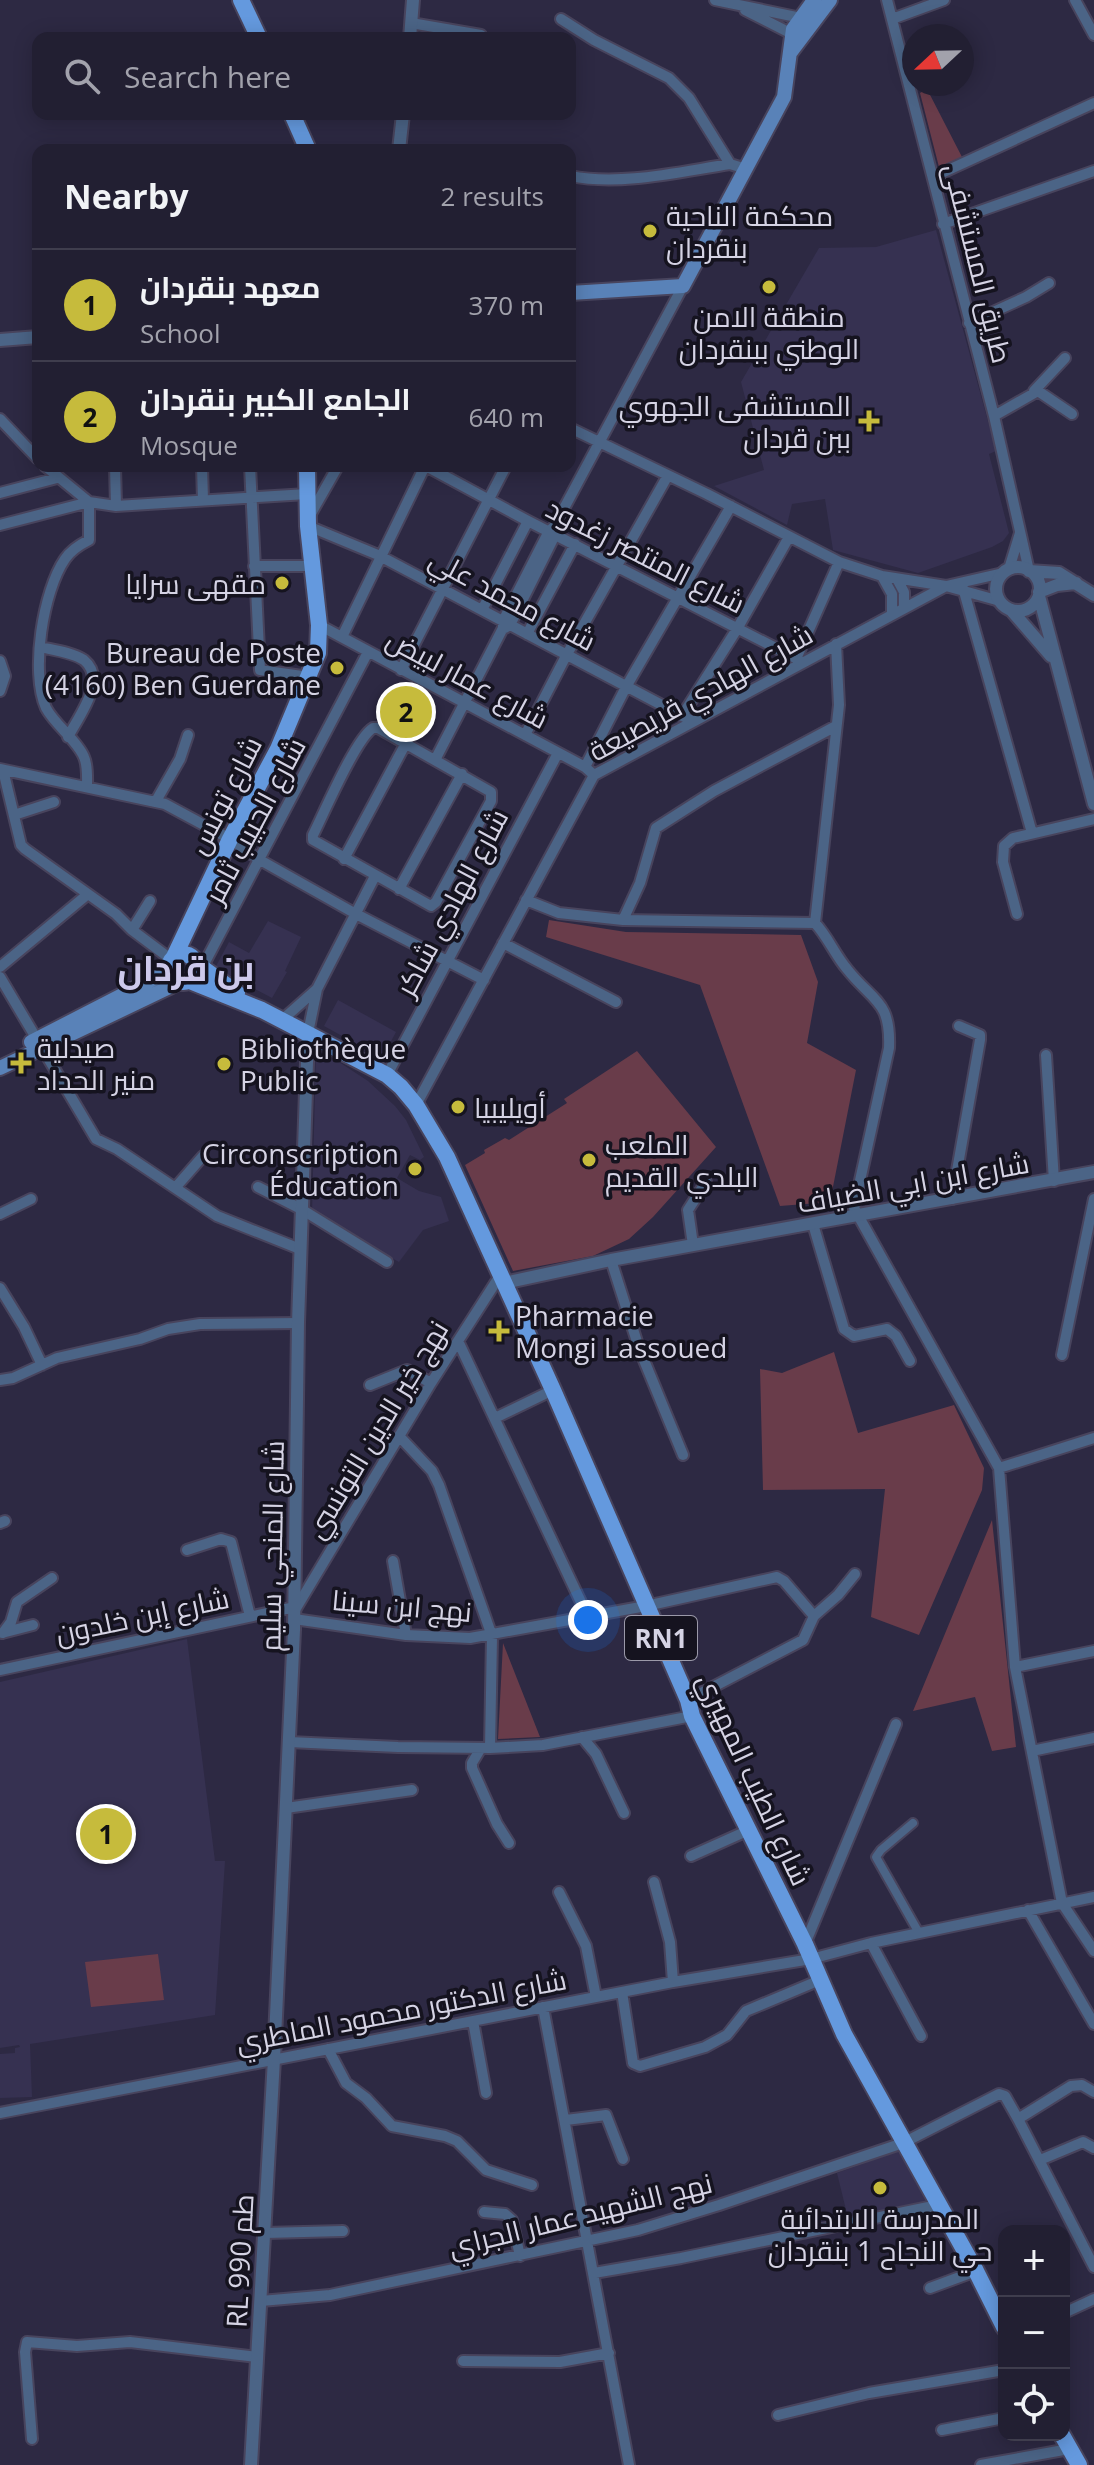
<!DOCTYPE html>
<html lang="en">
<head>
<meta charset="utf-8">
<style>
  body { margin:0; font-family:"Open Sans",Cairo,sans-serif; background:#2e2c3e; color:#f1f3f6 }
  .controls { position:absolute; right:24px; bottom:24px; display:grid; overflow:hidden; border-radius:16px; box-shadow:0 4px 20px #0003 }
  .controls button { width:72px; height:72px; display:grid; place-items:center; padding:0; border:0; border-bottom:2px solid #3f3d4d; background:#221f32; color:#f1f3f6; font:40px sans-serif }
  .compass { position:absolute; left:902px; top:24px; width:72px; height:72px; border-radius:50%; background:#221f32; box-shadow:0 4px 20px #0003; rotate:248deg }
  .you { position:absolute; left:588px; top:1620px; width:28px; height:28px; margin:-20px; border:6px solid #fff; border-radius:50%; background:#1a73e8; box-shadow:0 0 0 12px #1a73e833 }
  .badge { display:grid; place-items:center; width:52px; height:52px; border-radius:50%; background:#c6bb3c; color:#111; font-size:26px; font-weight:700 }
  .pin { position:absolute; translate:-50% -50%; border:4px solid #fff; box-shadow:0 2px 8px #0006 }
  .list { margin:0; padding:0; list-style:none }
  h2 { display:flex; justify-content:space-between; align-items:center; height:104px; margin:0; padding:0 32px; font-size:34px }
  h2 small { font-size:26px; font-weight:400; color:#a2a2ac }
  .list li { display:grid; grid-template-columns:52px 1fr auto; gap:24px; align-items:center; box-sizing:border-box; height:112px; padding:0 32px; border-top:2px solid #3f3d4d }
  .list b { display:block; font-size:30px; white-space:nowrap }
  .list p { margin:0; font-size:26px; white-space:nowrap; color:#a2a2ac }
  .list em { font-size:26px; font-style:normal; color:#a2a2ac }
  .icon { flex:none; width:44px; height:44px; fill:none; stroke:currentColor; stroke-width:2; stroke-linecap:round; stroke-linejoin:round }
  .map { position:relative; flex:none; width:1094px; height:2465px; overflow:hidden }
  .search { position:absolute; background:#221f32; box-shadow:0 4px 20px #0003; left:32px; top:32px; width:544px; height:88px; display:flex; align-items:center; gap:20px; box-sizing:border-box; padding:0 28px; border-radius:16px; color:#a2a2ac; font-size:30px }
  .panel { position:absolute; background:#221f32; box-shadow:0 4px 20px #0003; left:32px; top:144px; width:544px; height:328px; border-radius:16px }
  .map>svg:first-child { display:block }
  .built { fill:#363151 }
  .green { fill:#693c4a }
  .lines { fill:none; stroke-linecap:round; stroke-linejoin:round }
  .pedestrian-casing { stroke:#48445d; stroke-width:12 }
  .minor-casing { stroke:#48445d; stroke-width:14 }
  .tertiary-casing { stroke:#48445d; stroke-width:16 }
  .secondary-casing { stroke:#48445d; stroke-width:18 }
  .primary-casing { stroke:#48445d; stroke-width:20 }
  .pedestrian { stroke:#4b6486; stroke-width:8 }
  .minor { stroke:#4b6486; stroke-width:10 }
  .tertiary { stroke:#4b6486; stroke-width:12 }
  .secondary { stroke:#5982b8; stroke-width:14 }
  .primary { stroke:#6499de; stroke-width:16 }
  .poi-dot { fill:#c6bb3c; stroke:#15131f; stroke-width:3 }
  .labels { text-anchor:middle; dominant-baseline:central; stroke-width:7; stroke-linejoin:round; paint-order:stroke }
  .shield { fill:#15131f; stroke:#9b99a9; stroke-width:2 }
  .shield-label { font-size:26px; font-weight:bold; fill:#d5d3e4 }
  .poi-label { font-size:28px; fill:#d5d3e4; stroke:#15131f; text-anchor:start }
  .street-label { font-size:28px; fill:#d5d3e4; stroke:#15131f }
  .district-label { font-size:36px; font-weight:bold; fill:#cdc9eb; stroke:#15131f }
</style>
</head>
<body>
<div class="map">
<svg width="1094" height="2465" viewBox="0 0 1094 2465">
  <rect width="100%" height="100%" fill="#2d2943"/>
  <path class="built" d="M936,230L996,451L989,454L1009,533L1003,541L992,547L918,573L833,550L825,499L792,504L787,525L714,486L764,470L741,382L819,248L876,247Z
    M268,921L301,937L285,971L287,972L272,998L215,968L229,942L249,953Z
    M338,1000L396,1032L382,1058L324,1026Z
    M316,1047L368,1081L395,1106L406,1120L424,1157L420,1160L410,1155L397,1178L419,1191L441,1197L449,1221L423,1230L399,1262L312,1214Z
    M187,1639L215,1861H225L215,2015L30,2044L32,2097L0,2098V2054L15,2053V2048L20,2047L19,2045L0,2048V1682Z
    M899,2151L927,2203L849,2222L837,2173Z"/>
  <path class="green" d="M927,89L962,157L939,167L920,93Z
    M549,920L626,932L801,935L818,982L807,1043L856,1070L830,1202L780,1206L700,985L546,937Z
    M637,1051L716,1147L653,1217L629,1239L593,1256L513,1271L465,1165L485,1153L484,1150L505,1138L509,1140L567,1103L564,1099Z
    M834,1352L858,1433L954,1405L984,1468L982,1490L919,1635L871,1617L885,1489L763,1490L760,1369L782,1373Z
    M992,1520L1016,1747L992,1751L975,1697L913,1711Z
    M503,1643L540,1737L498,1739Z
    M158,1954L164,2000L91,2007L85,1962Z"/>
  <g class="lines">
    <g class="pedestrian-casing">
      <path id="pedestrian" d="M913,1823L881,1850L876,1857L919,1933"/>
    </g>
    <g class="minor-casing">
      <path id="minor" d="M715,0L806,19
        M887,0L994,416L1029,571
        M1075,0L1094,35
        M745,10L798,37
        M561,19L594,40L669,78L689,98L730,164L746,169
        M892,19L944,0
        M411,23L481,35
        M570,176C621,186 678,172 730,164
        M933,177L1094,103
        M943,224L1094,171
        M969,323L1026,297L1049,283
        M1034,391L1065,358
        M994,416L1038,391L1072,414
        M0,419L38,459
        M570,428L707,494L839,562L882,576L946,586L1000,601
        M45,466L89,502L116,506L307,494
        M115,466L116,506
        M202,466L203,500
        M250,466L260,670L309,677
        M426,466L528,521L803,662
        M0,493L57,478
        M309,517L338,466
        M0,525L89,502V540C79,545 71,550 65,559C43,591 30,672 46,708C55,725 77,740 84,757C88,766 87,777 87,787
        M308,526L378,555L692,721
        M254,566H312
        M1009,569L1020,533
        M882,576L892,594V614
        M897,579L904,592V608
        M963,588L1032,833
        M482,610L528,521
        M319,625L585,767L594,775
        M505,628L510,625L555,535V530
        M527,634L575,544
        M342,637L425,466
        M836,644L839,705L815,923C828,937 835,955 847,969C873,1002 891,1000 889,1048L854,1208L999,1468L1015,1667L1062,1903L1094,1951
        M40,647C53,650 72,652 84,660C108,680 78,717 68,737
        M796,659L839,562
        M0,661L5,676L0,691
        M401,670L506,466
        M682,716L737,629L789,537
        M373,728H378L491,792V801L436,902L431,906L313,840V835C324,813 356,738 373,728Z
        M525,735L566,656L667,477
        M435,760L503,628V621L549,531L554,527L683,286
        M585,767L626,687L731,506
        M0,769L165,804L230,839L260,860L356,914L484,980
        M3,770L21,845L25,849L116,914L132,930L172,960
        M156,801L180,759L188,735
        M14,815L54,802
        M344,859L406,743
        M399,889L462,774
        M526,900L559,913L623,920L815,923
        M1017,914L1003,862L1004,846L1013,838L1094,819
        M623,920L640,883L656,828L714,791L836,726
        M132,930L150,901
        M503,943L616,1002
        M0,967L88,894
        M202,968L368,652
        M0,977L96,1139L117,1149L217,1216L300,1249
        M282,1020L317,989
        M308,1033L317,989L375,876
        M1046,1055L1054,1181
        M387,1075L558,753
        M416,1105L594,775L946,586L1003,573
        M258,1187L301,1209L387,1262
        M175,1188L203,1156
        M952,1199L980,1040V1035L959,1026
        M0,1214L31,1199
        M813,1224L844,1329L854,1336L887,1329L896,1336L910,1361
        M693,1245L688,1210L706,1182
        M611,1260L639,1348L683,1455
        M0,1288L24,1327L42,1365
        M458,1341L587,1615
        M1062,1355L1094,1199
        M0,1380L13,1378L57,1358L140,1339L168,1329L200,1324L298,1323
        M370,1385L407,1370L431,1383
        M495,1418L553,1390
        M399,1436L432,1471L439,1485L492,1636L490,1748
        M999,1468L1094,1438
        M0,1523L5,1521
        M187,1550L221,1539L231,1542L250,1616
        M393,1561L406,1635
        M295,1610L431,1383L501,1274
        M294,1619L406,1635L470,1638L646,1606L777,1577L784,1581L814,1616
        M2,1633L33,1625
        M3,1633L11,1622L17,1602L52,1578
        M1015,1667L1094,1651
        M0,1670L295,1607
        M688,1700L803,1640L814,1616L838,1595L855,1574
        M582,1737L596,1754L624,1813
        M289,1742L398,1747L490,1748L543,1745L692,1716
        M481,1748L472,1763V1768L497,1824L509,1843
        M1032,1751L1094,1738
        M286,1808L412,1790
        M691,1856L749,1830
        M654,1882L670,1942L673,1982
        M559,1892L586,1946L596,1997
        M1028,1910L1094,2024
        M871,1943L921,2036
        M805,1944L896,1724
        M622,1992L633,2063L640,2066L705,2047L727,2035L746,2011L820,1980
        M543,2007L629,2465
        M473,2021L486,2093
        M328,2049L346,2083L366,2098L392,2126L445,2136L457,2141L486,2170L532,2185
        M0,2113L673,1982L811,1959L871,1943L1094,1897
        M1018,2119L1071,2086L1082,2085L1094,2092
        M566,2120L606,2115L623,2159
        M1040,2160L1083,2142L1094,2148
        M484,2212L505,2214L512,2220L520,2256
        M265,2233L343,2231
        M594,2273L681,2258L938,2205
        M930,2288L976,2271
        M261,2301L330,2295L638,2230L719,2205L903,2143L999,2094L1005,2096L1018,2119L1094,2267
        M1064,2313L1094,2299
        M463,2361L560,2362L609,2353
        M778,2415L869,2393L1004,2370
        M942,2430L1004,2418
        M32,2439L25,2352L27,2342L77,2346L130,2342L257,2357
        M981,2465L1069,2449"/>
    </g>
    <g class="tertiary-casing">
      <path id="tertiary" d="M410,38L413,0
        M399,150L403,114
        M0,340L38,337
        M996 589a22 22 0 1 1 44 0a22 22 0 1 1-44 0Z
        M1029,571L1059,573L1094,595
        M1039,592L1057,585L1076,583
        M1039,596L1094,804
        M1012,611L1051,656
        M504,1283L611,1260L1094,1172
        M251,2465L274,2059L294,1630L298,1323L308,1033"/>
    </g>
    <g class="secondary-casing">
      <path id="secondary" d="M790,53L830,0
        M570,293L683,286L784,97L793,29L814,0
        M31,1042L169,971
        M0,1068L180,982"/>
    </g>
    <g class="primary-casing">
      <path id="primary" d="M241,0L259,38
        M292,114L308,150
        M169 968a14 14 0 1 1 28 0a14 14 0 1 1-28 0Z
        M174,957L230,839L278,749L318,653L319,625L308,526L307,466
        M197,964L237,993
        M190,981L262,1010L387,1075L401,1087L416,1105L447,1157L553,1390L688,1700L692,1716L805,1944L844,2034L976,2271L1004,2327
        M1062,2435L1079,2465"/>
    </g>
    <use href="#pedestrian" class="pedestrian"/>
    <use href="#minor" class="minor"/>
    <use href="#tertiary" class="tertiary"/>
    <use href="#secondary" class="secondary"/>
    <use href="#primary" class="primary"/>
  </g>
  <g class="poi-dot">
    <circle cx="650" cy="231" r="8"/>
    <circle cx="769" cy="287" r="8"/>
    <path d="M865 409h8v8h8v8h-8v8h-8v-8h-8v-8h8z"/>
    <circle cx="282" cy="583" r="8"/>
    <circle cx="337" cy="668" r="8"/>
    <path d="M17 1051h8v8h8v8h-8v8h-8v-8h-8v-8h8z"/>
    <circle cx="224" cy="1064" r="8"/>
    <circle cx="458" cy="1107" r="8"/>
    <circle cx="589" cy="1160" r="8"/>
    <circle cx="415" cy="1169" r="8"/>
    <path d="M495 1319h8v8h8v8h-8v8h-8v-8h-8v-8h8z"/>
    <circle cx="880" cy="2188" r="8"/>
  </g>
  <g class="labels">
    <rect class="shield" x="625" y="1616" width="72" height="44" rx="6"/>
    <g class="shield-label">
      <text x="661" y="1638">RN1</text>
    </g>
    <g class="poi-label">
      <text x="666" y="215">محكمة الناحية<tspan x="666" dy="32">بنقردان</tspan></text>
      <text x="769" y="316" text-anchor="middle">منطقة الامن<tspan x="769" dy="32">الوطني ببنقردان</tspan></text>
      <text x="851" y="405" text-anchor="end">المستشفى الجهوي<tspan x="851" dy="32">ببن قردان</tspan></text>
      <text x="266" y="583" text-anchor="end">مقهى سرايا</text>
      <text x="321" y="652" text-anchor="end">Bureau de Poste<tspan x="321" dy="32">(4160) Ben Guerdane</tspan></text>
      <text x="37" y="1047">صيدلية<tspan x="37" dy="32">منير الحداد</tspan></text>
      <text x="240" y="1048">Bibliothèque<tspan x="240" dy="32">Public</tspan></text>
      <text x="474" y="1107">أويليبيا</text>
      <text x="605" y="1144">الملعب<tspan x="605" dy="32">البلدي القديم</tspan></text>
      <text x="399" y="1153" text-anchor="end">Circonscription<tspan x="399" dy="32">Éducation</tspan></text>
      <text x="515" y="1315">Pharmacie<tspan x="515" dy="32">Mongi Lassoued</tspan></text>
      <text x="880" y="2218" text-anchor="middle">المدرسة الابتدائية<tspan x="880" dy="32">حي النجاح 1 بنقردان</tspan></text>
    </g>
    <g class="street-label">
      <text transform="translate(979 263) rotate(76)">طريق المستشفى</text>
      <text transform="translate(646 555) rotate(27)">شارع المنتصر زغدود</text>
      <text transform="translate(513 599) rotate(28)">شارع محمد علي</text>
      <text transform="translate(468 678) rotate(28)">شارع عمار لبيض</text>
      <text transform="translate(700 692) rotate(-29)">شارع الهادي قريصيعة</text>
      <text transform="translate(224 795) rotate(-63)">شارع تونس</text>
      <text transform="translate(254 820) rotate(-62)">شارع الحبيب ثامر</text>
      <text transform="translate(451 902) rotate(-62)">شارع الهادي شاكر</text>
      <text transform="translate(913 1182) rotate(-10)">شارع ابن ابي الضياف</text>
      <text transform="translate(376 1429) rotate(-59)">نهج خير الدين التونسي</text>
      <text transform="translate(271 1546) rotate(-89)">شارع المنجي سليم</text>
      <text transform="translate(402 1605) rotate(5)">نهج ابن سينا</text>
      <text transform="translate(142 1615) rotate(-12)">شارع إبن خلدون</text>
      <text transform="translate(755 1779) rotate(65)">شارع الطيب المهيري</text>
      <text transform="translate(401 2010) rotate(-11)">شارع الدكتور محمود الماطري</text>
      <text transform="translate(580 2214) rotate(-14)">نهج الشهيد عمار الجراي</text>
      <text transform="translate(239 2261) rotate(-87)">RL طم 990</text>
    </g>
    <g class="district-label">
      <text x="186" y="967">بن قردان</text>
    </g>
  </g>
</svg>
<div class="controls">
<button>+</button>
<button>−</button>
<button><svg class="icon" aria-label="locate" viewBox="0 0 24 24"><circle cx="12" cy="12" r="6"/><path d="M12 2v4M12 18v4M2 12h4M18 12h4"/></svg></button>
</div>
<svg class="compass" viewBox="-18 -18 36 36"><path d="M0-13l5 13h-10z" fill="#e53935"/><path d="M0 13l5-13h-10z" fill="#a2a2ac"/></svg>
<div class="you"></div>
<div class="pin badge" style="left:106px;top:1834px">1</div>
<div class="pin badge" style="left:406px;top:712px">2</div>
<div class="search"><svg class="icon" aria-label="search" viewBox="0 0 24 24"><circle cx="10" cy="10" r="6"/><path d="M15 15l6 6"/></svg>Search here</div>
<section class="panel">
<h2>Nearby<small>2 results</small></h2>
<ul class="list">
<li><span class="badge">1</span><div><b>معهد بنقردان</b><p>School</p></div><em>370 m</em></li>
<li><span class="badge">2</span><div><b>الجامع الكبير بنقردان</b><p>Mosque</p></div><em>640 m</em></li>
</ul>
</section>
</div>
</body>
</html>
